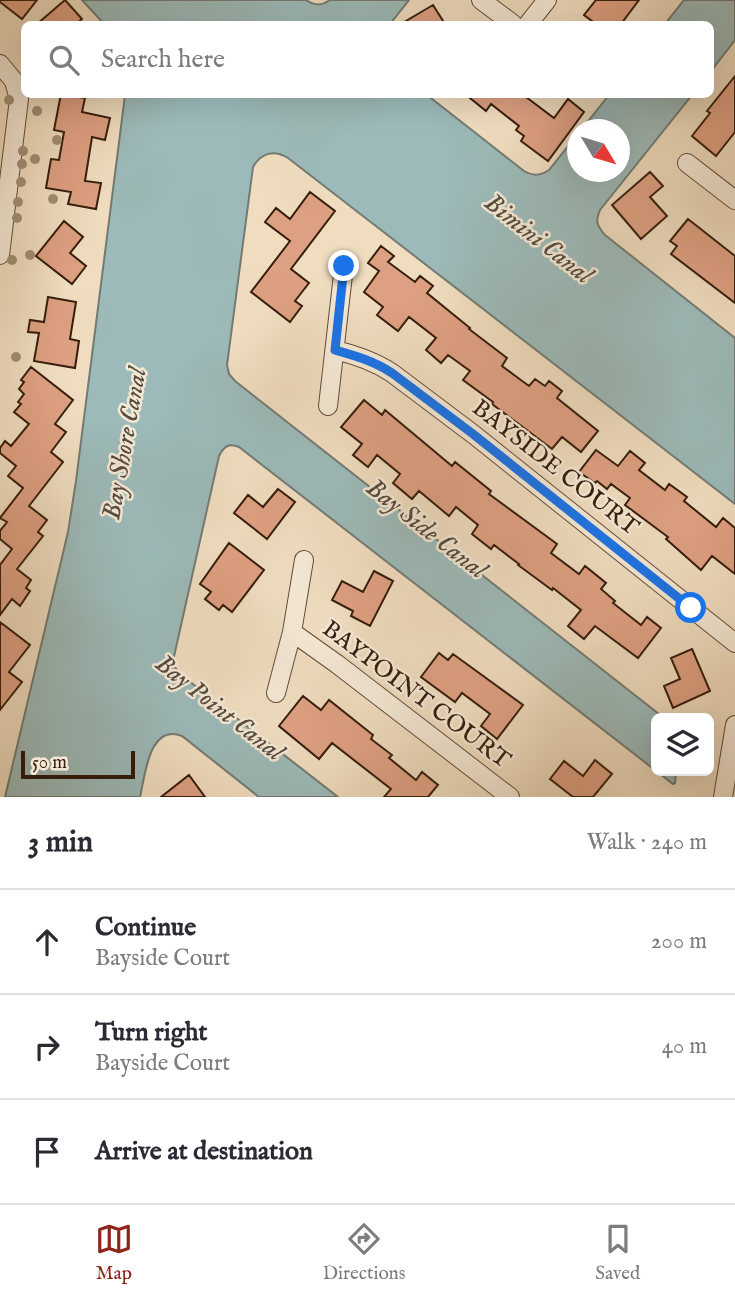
<!DOCTYPE html>
<html lang="en">
<head>
<meta charset="utf-8">
<style>
  body { margin:0; font-family:"IM FELL English",serif; background:#f2f2f3; color:#2b2b33 }
  .controls { position:absolute; right:21px; bottom:21px; display:grid; overflow:hidden; border-radius:10px; box-shadow:0 7px 28px #0002 }
  .controls button { width:63px; height:63px; display:grid; place-items:center; padding:0; border:0; border-bottom:2px solid #e1e1e2; background:#fff; color:#2b2b33; font:35px sans-serif }
  .compass { position:absolute; left:567px; top:119px; width:63px; height:63px; border-radius:50%; background:#fff; box-shadow:0 7px 28px #0002; rotate:128deg }
  .scale { position:absolute; left:21px; bottom:18px; width:114px; box-sizing:border-box; padding-left:7px; border:4px solid #361d0c; border-top:0; font-size:19px; line-height:24px; white-space:nowrap; color:#361d0c; -webkit-text-stroke:5px #f5e9d6; paint-order:stroke }
  .stop { position:absolute; width:21px; height:21px; margin:-16px; border:5px solid #1a73e8; border-radius:50%; background:#fff }
  .stop.end { background:#1a73e8; border-color:#fff; box-shadow:0 2px 7px #0008 }
  .list { margin:0; padding:0; list-style:none }
  h2 { display:flex; justify-content:space-between; align-items:center; height:91px; margin:0; padding:0 28px; font-size:30px }
  h2 small { font-size:23px; font-weight:400; color:#7c7c81 }
  .list li { display:grid; grid-template-columns:46px 1fr auto; gap:21px; align-items:center; box-sizing:border-box; height:105px; padding:0 28px; border-top:2px solid #e1e1e2 }
  .list b { display:block; font-size:26px; white-space:nowrap }
  .list p { margin:0; font-size:23px; white-space:nowrap; color:#7c7c81 }
  .list em { font-size:23px; font-style:normal; color:#7c7c81 }
  .icon { flex:none; width:38px; height:38px; fill:none; stroke:currentColor; stroke-width:2; stroke-linecap:round; stroke-linejoin:round }
  .map { position:relative; flex:none; width:735px; height:797px; overflow:hidden }
  .search { position:absolute; background:#fff; box-shadow:0 7px 28px #0002; left:21px; right:21px; top:21px; height:77px; display:flex; align-items:center; gap:18px; box-sizing:border-box; padding:0 24px; border-radius:10px; color:#7c7c81; font-size:26px }
  .sheet { height:406px; background:#fff }
  nav { display:flex; justify-content:space-around; align-items:center; box-sizing:border-box; height:98px; border-top:2px solid #e1e1e2; background:#fff; font-size:19px; color:#7c7c81 }
  nav a { display:grid; justify-items:center; gap:4px }
  nav .on { color:#8f2418 }
  .map>svg:first-child { display:block }
  .water { fill:#9cbab9; stroke:#737b74; stroke-width:2 }
  .building { fill:#dea082; stroke:#361d0c; stroke-width:2 }
  .lines { fill:none; stroke-linecap:round; stroke-linejoin:round }
  .minor-casing { stroke:#644d39; stroke-width:20 }
  .minor { stroke:#f5e9d6; stroke-width:18 }
  .tree { fill:#a08e72 }
  .route { stroke:#1a73e8; stroke-width:9 }
  .labels { text-anchor:middle; dominant-baseline:central; stroke-width:5; stroke-linejoin:round; paint-order:stroke }
  .street-label { font-size:24px; fill:#361d0c; stroke:#f5e9d6 }
  .water-label { font-size:26px; font-style:italic; fill:#554c40; stroke:#f5e9d6 }
</style>
</head>
<body>
<div class="map">
<svg width="735" height="797" viewBox="0 0 735 797">
  <rect width="100%" height="100%" fill="#f0ddc0"/>
  <filter id="stains"><feTurbulence type="fractalNoise" baseFrequency=".00286" numOctaves="4"/><feColorMatrix values="0 0 0 0 .2 0 0 0 0 .09 0 0 0 0 .02 0 0 0 .5 -.17"/></filter>
  <radialGradient id="worn" r=".72"><stop offset=".6" stop-color="#630" stop-opacity="0"/><stop offset="1" stop-color="#630" stop-opacity=".3"/></radialGradient>
  <path class="water" d="M82,0H306C315,6 322,6 330,0H409L390,24H104Z
    M684,0H735V40L711,71L710,24H665Z
    M125,95H427L524,171C533,176 540,176 549,170L577,135L578,172H620V130L582,129L609,95H692L600,210C595,221 597,226 605,235L735,338V504L288,158C274,149 261,153 253,167L227,365L229,374L235,381L664,718H656V771H676L675,783L673,784L239,447C229,443 224,446 219,456L173,661C174,667 176,670 180,674L338,797H259L182,736C149,723 145,776 140,797H5L68,532L76,481Z"/>
  <path class="building" d="M0,0H37L22,19L0,2Z
    M65,0L82,19L76,24H37Z
    M596,0H639L621,24H596L584,15Z
    M433,5L445,24H401Z
    M735,76V132L716,156L692,136L710,113L707,111Z
    M61,94L85,98L82,112L110,118L105,140L92,137L85,181L101,183L96,209L68,204L71,192L46,188L51,159L59,160L64,132L54,130Z
    M465,94H522L554,118L568,99L584,112L548,161L521,141L524,136L516,130L519,126L491,104L486,111Z
    M650,172L663,186L650,197L667,216L641,239L612,205Z
    M310,192L335,211L291,269L309,283L295,301L302,306L290,322L251,292L290,241L265,222L276,208L290,219Z
    M688,219L735,256V303L671,254L677,246L670,241Z
    M64,221L83,237L70,253L86,266L72,284L36,256Z
    M381,246L394,256L388,262L415,282L420,276L433,286L427,293L470,328L469,329L507,358L502,366L529,386L535,379L545,386L549,381L562,391L557,398L598,431L581,452L562,437L552,449L492,404L493,402L463,380L470,371L448,355L441,363L426,350L436,338L409,317L398,331L377,315L383,307L364,292L379,271L368,263Z
    M48,297L76,302L70,339L79,341L75,368L34,361L39,333L28,332L30,320L44,322Z
    M31,367L73,400L55,424L66,432L51,452L63,462L29,506L47,520L38,532L43,536L17,569L31,580L26,588L30,591L20,606L12,599L0,615V565L12,549L0,539V531L7,522L0,518L23,488L8,476L16,466L0,453V448L5,441L11,446L29,424L14,412L21,404L18,402L24,394L19,389L24,382L21,380Z
    M364,400L382,415L385,410L452,466L455,462L491,491L489,494L557,544L551,553L579,574L585,566L606,583L601,589L615,601L613,603L641,625L647,617L661,628L638,658L595,626L584,639L568,626L581,610L553,588L552,590L518,565L519,564L494,545L491,549L472,534L478,525L456,507L449,516L419,491L412,499L393,483L400,474L377,455L368,467L353,455L362,444L341,427Z
    M596,450L618,466L630,451L645,463L639,470L665,490L669,484L687,497L684,501L716,527L723,518L735,528V574L712,556L701,570L666,539L668,537L625,505L630,498L611,484L607,489L597,481L595,483L579,472Z
    M278,489L295,502L267,539L234,513L248,495L263,507Z
    M229,543L264,570L232,612L223,605L219,610L205,599L211,592L200,584Z
    M374,571L393,581L370,626L351,616L353,611L332,600L342,581L363,592Z
    M0,622L30,645L9,672L22,682L0,710Z
    M692,649L710,691L673,708L664,686L680,679L671,658Z
    M439,653L448,660L453,654L523,705L497,739L481,726L490,714L462,693L455,702L421,677Z
    M303,696L321,710L329,700L373,735L371,739L392,755L389,758L416,780L422,772L438,785L428,797H384L391,789L332,743L319,759L279,726Z
    M595,760L612,774L593,797H573L550,779L564,761L583,776Z
    M189,775L205,797H161Z"/>
  <g class="lines">
    <g class="minor-casing">
      <path id="minor" d="M481,0L513,24
        M528,24L547,0
        M0,64L14,81L19,99L0,255
        M687,163L735,200
        M335,350C356,355 374,361 392,373L473,434L735,643
        M328,406L344,266
        M292,632L337,664L510,797
        M276,693L292,632L304,560
        M723,797L735,725"/>
    </g>
    <use href="#minor" class="minor"/>
  </g>
  <g class="tree">
    <circle cx="9" cy="100" r="5"/>
    <circle cx="37" cy="111" r="5"/>
    <circle cx="57" cy="140" r="5"/>
    <circle cx="23" cy="151" r="5"/>
    <circle cx="35" cy="159" r="5"/>
    <circle cx="22" cy="164" r="5"/>
    <circle cx="21" cy="182" r="5"/>
    <circle cx="53" cy="199" r="5"/>
    <circle cx="18" cy="202" r="5"/>
    <circle cx="17" cy="218" r="5"/>
    <circle cx="30" cy="255" r="5"/>
    <circle cx="12" cy="260" r="5"/>
    <circle cx="16" cy="357" r="5"/>
  </g>
  <g class="lines">
    <path class="route" d="M344,266L335,350C356,356 374,361 392,373L473,434L691,608"/>
  </g>
  <g class="labels">
    <g class="street-label">
      <text transform="translate(555 468) rotate(38)">BAYSIDE COURT</text>
      <text transform="translate(416 695) rotate(37)">BAYPOINT COURT</text>
    </g>
    <g class="water-label">
      <text transform="translate(538 239) rotate(38)">Bimini Canal</text>
      <text transform="translate(125 444) rotate(-80)">Bay Shore Canal</text>
      <text transform="translate(426 529) rotate(38)">Bay Side Canal</text>
      <text transform="translate(219 708) rotate(38)">Bay Point Canal</text>
    </g>
  </g>
  <rect width="100%" height="100%" filter="url(#stains)"/>
  <rect width="100%" height="100%" fill="url(#worn)"/>
</svg>
<div class="controls">
<button><svg class="icon" aria-label="layers" viewBox="0 0 24 24"><path d="M12 4l9 5-9 5-9-5zM3 14l9 5 9-5"/></svg></button>
</div>
<svg class="compass" viewBox="-18 -18 36 36"><path d="M0-13l5 13h-10z" fill="#e53935"/><path d="M0 13l5-13h-10z" fill="#7c7c81"/></svg>
<div class="scale">50 m</div>
<div class="stop" style="left:691px;top:608px"></div>
<div class="stop end" style="left:344px;top:266px"></div>
<div class="search"><svg class="icon" aria-label="search" viewBox="0 0 24 24"><circle cx="10" cy="10" r="6"/><path d="M15 15l6 6"/></svg>Search here</div>
</div>
<section class="sheet">
<h2>3 min<small>Walk · 240 m</small></h2>
<ul class="list">
<li><svg class="icon" aria-label="ahead" viewBox="0 0 24 24"><path d="M12 20V5M6 11l6-6 6 6"/></svg><div><b>Continue</b><p>Bayside Court</p></div><em>200 m</em></li>
<li><svg class="icon" aria-label="right" viewBox="0 0 24 24"><path d="M7 20v-9h11M14 6l5 5-5 5"/></svg><div><b>Turn right</b><p>Bayside Court</p></div><em>40 m</em></li>
<li><svg class="icon" aria-label="arrive" viewBox="0 0 24 24"><path d="M6 21V4h12l-3 4 3 4H6"/></svg><div><b>Arrive at destination</b></div></li>
</ul>
</section>
<nav>
<a class="on"><svg class="icon" aria-label="map" viewBox="0 0 24 24"><path d="M3 6l6-2 6 2 6-2v14l-6 2-6-2-6 2zM9 4v14M15 6v14"/></svg>Map</a>
<a><svg class="icon" aria-label="directions" viewBox="0 0 24 24"><path d="M12 3l9 9-9 9-9-9zM9 14v-3h6M13 9l2 2-2 2"/></svg>Directions</a>
<a><svg class="icon" aria-label="saved" viewBox="0 0 24 24"><path d="M7 4h10v16l-5-4-5 4z"/></svg>Saved</a>
</nav>
</body>
</html>
